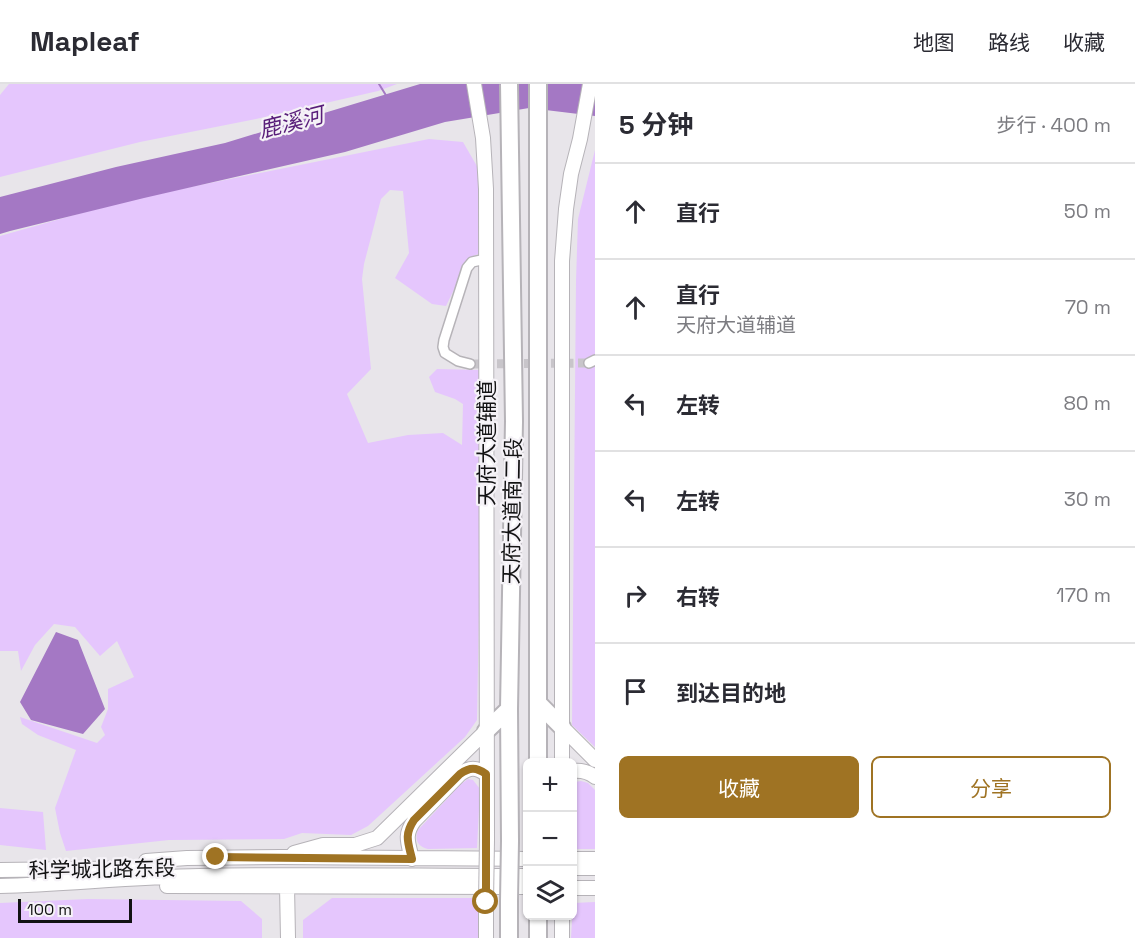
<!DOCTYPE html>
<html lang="zh">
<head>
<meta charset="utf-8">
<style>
  body { margin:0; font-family:"Space Grotesk","Noto Sans SC",sans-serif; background:#f7f7f7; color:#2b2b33 }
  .controls { position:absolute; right:18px; bottom:18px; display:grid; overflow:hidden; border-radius:9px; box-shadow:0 2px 4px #0004 }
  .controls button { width:54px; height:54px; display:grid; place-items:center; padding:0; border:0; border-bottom:2px solid #e1e1e2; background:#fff; color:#2b2b33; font:30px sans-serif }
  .scale { position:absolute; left:18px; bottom:15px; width:114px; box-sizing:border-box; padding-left:6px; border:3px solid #121213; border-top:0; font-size:16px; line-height:21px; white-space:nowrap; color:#121213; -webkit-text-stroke:4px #f5f2f7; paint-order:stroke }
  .stop { position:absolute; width:18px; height:18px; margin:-14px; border:4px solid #9f7323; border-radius:50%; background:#fff }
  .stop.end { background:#9f7323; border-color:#fff; box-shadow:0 2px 6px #0008 }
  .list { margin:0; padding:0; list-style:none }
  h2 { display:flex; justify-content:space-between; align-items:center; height:78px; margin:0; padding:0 24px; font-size:26px }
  h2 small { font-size:20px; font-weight:400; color:#7c7c81 }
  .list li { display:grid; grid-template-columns:39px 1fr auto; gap:18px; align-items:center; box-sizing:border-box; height:96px; padding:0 24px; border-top:2px solid #e1e1e2 }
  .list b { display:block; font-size:22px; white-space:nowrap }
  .list p { margin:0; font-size:20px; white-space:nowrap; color:#7c7c81 }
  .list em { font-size:20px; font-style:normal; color:#7c7c81 }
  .actions { display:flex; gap:12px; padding:18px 24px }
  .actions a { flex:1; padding:14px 0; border:2px solid #9f7323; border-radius:9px; text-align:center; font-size:21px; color:#9f7323 }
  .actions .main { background:#9f7323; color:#fff }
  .icon { flex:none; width:33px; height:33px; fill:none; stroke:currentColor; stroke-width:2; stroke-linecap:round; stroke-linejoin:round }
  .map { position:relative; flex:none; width:595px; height:854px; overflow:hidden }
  header { display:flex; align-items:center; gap:36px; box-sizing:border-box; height:84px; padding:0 30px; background:#fff; border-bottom:2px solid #e1e1e2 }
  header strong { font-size:28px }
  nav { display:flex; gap:33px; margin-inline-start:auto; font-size:21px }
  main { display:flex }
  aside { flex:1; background:#fff }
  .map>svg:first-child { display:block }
  .green { fill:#e5c6fd }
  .water { fill:#a478c4 }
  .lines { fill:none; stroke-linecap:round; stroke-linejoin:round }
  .stream { stroke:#a478c4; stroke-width:2 }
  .street-tunnel { stroke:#c8c5ca; stroke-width:9; stroke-dasharray:9 4.5; stroke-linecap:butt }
  .street-casing { stroke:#b6b3b8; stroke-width:12 }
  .secondary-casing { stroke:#b6b3b8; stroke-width:16 }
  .highway-casing { stroke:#b6b3b8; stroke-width:20 }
  .street { stroke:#fff; stroke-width:9 }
  .secondary { stroke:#fff; stroke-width:14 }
  .highway { stroke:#fff; stroke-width:16 }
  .secondary-bridge-casing { stroke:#b6b3b8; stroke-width:16; stroke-linecap:butt }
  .highway-bridge-casing { stroke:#b6b3b8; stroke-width:20; stroke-linecap:butt }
  .secondary-bridge { stroke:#fff; stroke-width:14 }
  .highway-bridge { stroke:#fff; stroke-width:16 }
  .route { stroke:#9f7323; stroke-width:8 }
  .labels { text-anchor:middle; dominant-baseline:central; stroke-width:4.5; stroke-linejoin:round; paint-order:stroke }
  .street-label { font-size:21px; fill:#121213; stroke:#f5f2f7 }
  .water-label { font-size:22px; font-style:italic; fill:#581d79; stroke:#f5f2f7 }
</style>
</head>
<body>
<header>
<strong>Mapleaf</strong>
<nav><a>地图</a><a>路线</a><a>收藏</a></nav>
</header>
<main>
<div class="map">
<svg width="595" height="854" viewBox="0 0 595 854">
  <rect width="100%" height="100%" fill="#e8e5ea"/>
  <path class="green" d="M9,0H397L378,7L256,35L140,58L0,93V11Z
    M429,55L463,58L478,84L484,168L470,173L446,222L432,220L395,194L409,169L403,107L390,106L381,115L364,180L362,195L371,285L347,310L368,359L408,351L443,349L462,361L463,320L455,315L435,308L429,293L437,285L480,286L482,357L477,636L465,653L368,742L351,751L302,749L284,755L169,756L66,767L60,749L55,724L76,666L38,651L22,640L20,633L97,659L105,651L101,643L108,625V605L134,593L117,557L100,572L75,543L54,540L35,561L21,587L18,567H0V152L131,115Z
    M595,66V663L572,641L576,197L578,135Z
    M468,695L473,696L480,705L477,764L428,765C418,763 414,756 418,746L461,700Z
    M581,697L588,699L595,706V765H573V701L575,698Z
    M0,724L43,728L46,766L0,761Z
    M332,814H479L478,854H303V836Z
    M88,815L241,817L262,835V854H0V819Z
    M595,818V854H571L573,819Z"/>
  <path class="water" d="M420,0H595V32L529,24L445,38L345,68L144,114L10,147L0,150V113L116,83L225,59Z
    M56,548L78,556L105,625L83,650L31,636L20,618Z"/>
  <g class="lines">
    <path class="stream" d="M379,0L387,13"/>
    <path class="street-tunnel" d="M470,280L589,279"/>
    <g class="street-casing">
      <path id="street" d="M589,279L595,276
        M470,280L458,277L445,269L443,263L444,256L467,184L472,178L486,175"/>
    </g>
    <g class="secondary-casing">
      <path id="secondary" d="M474,0L483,54L486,105L487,756
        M562,643L595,676
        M562,678V177L566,125L571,90L580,55L590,0
        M572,687C581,686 588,687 595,693
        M294,769L323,761H355L377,754L486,647
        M412,775C408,758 404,751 414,737L460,690C470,683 476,683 486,690
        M572,775H595
        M146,777L187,774L281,773L528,775
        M572,784H595
        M0,786L159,784
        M0,802C67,800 133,793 200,792C309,790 418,792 528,792
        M167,802L528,803
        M287,802L288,854
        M572,804H595
        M562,832V854
        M486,854V818"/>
    </g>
    <g class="highway-casing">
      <path id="highway" d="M538,341V678
        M538,619L562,643
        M486,647L509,625
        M510,757L509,625L514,337
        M509,854V817
        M538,854V832"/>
    </g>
    <use href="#street" class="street"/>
    <use href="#secondary" class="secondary"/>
    <use href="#highway" class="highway"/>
    <g class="secondary-bridge-casing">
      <path id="secondary-bridge" d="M486,818L487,756"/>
    </g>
    <g class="highway-bridge-casing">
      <path id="highway-bridge" d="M509,0L514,337
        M538,0V341
        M509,817L510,757"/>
    </g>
    <use href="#secondary-bridge" class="secondary-bridge"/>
    <use href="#highway-bridge" class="highway-bridge"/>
  </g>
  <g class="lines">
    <path class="route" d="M216,773L412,775C408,758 404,751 414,736L460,690C470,683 476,683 486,690V818"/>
  </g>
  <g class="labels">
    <g class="street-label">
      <text transform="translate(486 359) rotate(-90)">天府大道辅道</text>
      <text transform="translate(512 427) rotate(-89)">天府大道南二段</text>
      <text transform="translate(102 785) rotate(-1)">科学城北路东段</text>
    </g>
    <g class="water-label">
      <text transform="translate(291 38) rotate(-14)">鹿溪河</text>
    </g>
  </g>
</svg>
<div class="controls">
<button>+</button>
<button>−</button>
<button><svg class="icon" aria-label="layers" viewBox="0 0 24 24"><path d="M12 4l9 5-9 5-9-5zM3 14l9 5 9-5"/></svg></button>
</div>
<div class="scale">100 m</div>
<div class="stop" style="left:486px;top:818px"></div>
<div class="stop end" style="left:216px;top:773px"></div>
</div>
<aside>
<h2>5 分钟<small>步行 · 400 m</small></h2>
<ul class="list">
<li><svg class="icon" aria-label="ahead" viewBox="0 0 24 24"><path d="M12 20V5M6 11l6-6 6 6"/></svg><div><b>直行</b></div><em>50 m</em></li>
<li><svg class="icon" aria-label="ahead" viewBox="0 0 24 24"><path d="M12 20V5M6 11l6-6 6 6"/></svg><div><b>直行</b><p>天府大道辅道</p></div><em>70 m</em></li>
<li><svg class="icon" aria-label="left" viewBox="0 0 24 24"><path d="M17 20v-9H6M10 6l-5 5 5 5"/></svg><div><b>左转</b></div><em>80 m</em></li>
<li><svg class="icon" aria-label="left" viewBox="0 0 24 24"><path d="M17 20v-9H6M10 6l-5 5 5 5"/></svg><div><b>左转</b></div><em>30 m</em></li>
<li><svg class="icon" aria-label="right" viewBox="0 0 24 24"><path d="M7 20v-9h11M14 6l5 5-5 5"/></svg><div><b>右转</b></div><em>170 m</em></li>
<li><svg class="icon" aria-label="arrive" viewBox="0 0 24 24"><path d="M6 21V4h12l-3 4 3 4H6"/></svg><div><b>到达目的地</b></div></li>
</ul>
<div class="actions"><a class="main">收藏</a><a>分享</a></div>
</aside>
</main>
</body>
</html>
